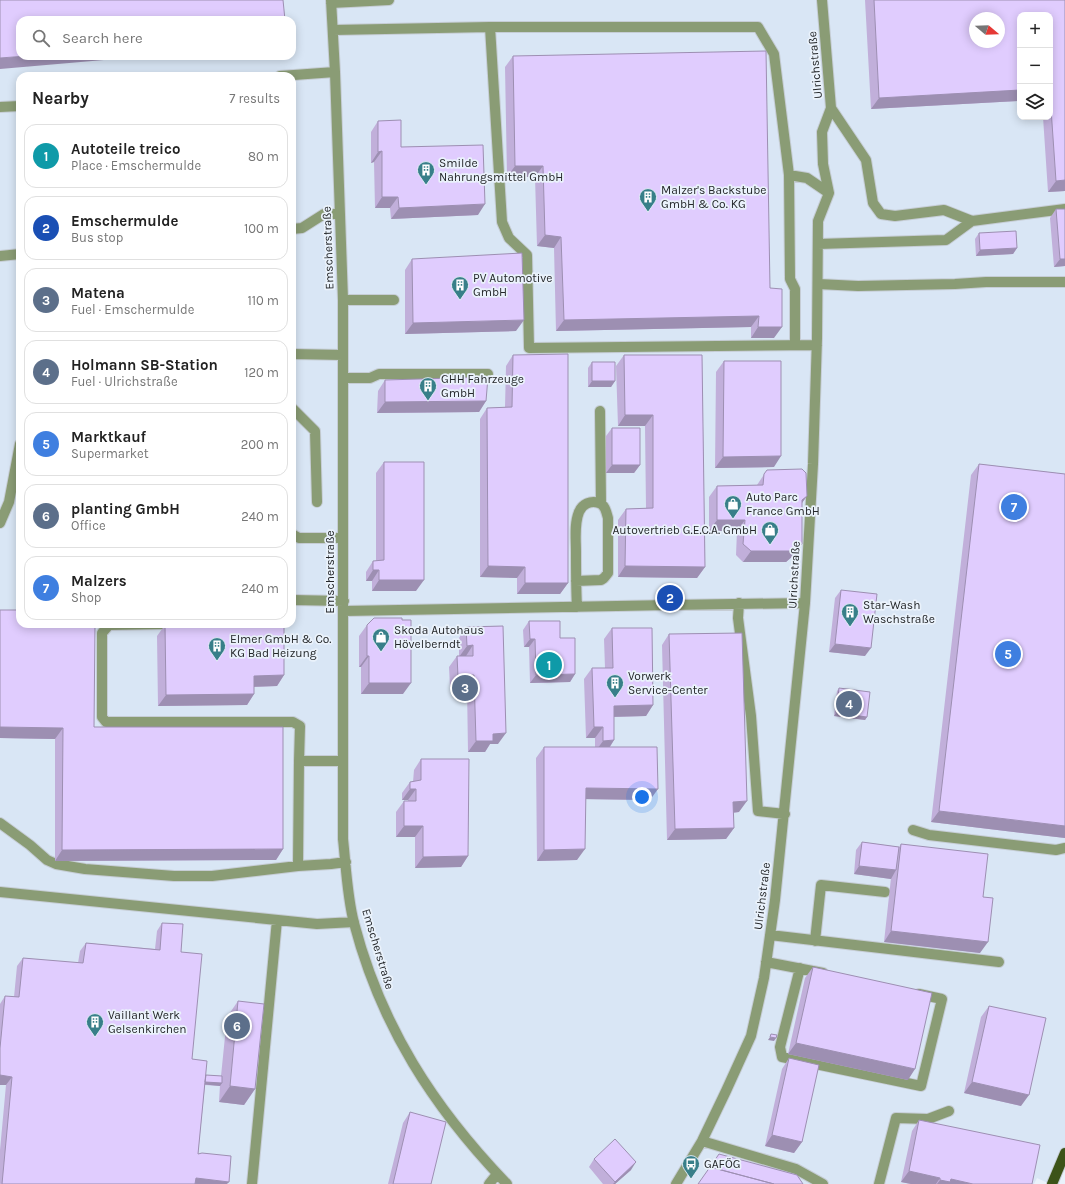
<!DOCTYPE html>
<html lang="en">
<head>
<meta charset="utf-8">
<style>
  body { margin:0; font-family:Karla,sans-serif; background:#f6f6f6; color:#222 }
  .controls { position:absolute; right:12px; top:12px; display:grid; overflow:hidden; border-radius:8px; box-shadow:0 2px 10px #0003 }
  .controls button { width:36px; height:36px; display:grid; place-items:center; padding:0; border:0; border-bottom:1px solid #e0e0e0; background:#fff; color:#222; font:20px sans-serif }
  .compass { position:absolute; left:969px; top:12px; width:36px; height:36px; border-radius:50%; background:#fff; box-shadow:0 2px 10px #0003; rotate:109deg }
  .you { position:absolute; left:642px; top:797px; width:14px; height:14px; margin:-10px; border:3px solid #fff; border-radius:50%; background:#1a73e8; box-shadow:0 0 0 6px #1a73e833 }
  .badge { display:grid; place-items:center; width:26px; height:26px; border-radius:50%; background:#b45309; color:#fff; font-size:13px; font-weight:700 }
  .pin { position:absolute; translate:-50% -50%; border:2px solid #fff; box-shadow:0 1px 4px #0006 }
  .list { margin:0; padding:0; list-style:none }
  h2 { display:flex; justify-content:space-between; align-items:center; height:52px; margin:0; padding:0 16px; font-size:17px }
  h2 small { font-size:13px; font-weight:400; color:#767676 }
  .list li { display:grid; grid-template-columns:26px 1fr auto; gap:12px; align-items:center; box-sizing:border-box; height:64px; margin:0 8px 8px; padding:0 8px; border:1px solid #e0e0e0; border-radius:12px }
  .list b { display:block; font-size:15px; white-space:nowrap }
  .list p { margin:0; font-size:13px; white-space:nowrap; color:#767676 }
  .list em { font-size:13px; font-style:normal; color:#767676 }
  .icon { flex:none; width:22px; height:22px; fill:none; stroke:currentColor; stroke-width:2; stroke-linecap:round; stroke-linejoin:round }
  .map { position:relative; flex:none; width:1065px; height:1184px; overflow:hidden }
  .search { position:absolute; background:#fff; box-shadow:0 2px 10px #0003; left:16px; top:16px; width:280px; height:44px; display:flex; align-items:center; gap:10px; box-sizing:border-box; padding:0 14px; border-radius:12px; color:#767676; font-size:15px }
  .panel { position:absolute; background:#fff; box-shadow:0 2px 10px #0003; left:16px; top:72px; width:280px; height:556px; border-radius:12px }
  .map>svg:first-child { display:block }
  .built { fill:#d9e6f5; fill-rule:evenodd }
  .lines { fill:none; stroke-linecap:round; stroke-linejoin:round }
  .minor-casing { stroke:#c6cdd5; stroke-width:12 }
  .major-casing { stroke:#c6cdd5; stroke-width:12 }
  .minor { stroke:#8a9c75; stroke-width:10 }
  .major { stroke:#3c5318; stroke-width:10 }
  .wall { fill:#c1afda }
  .shaded-wall { fill:#9d8fb2 }
  .building { fill:#e0ccfe; stroke:#9d8fb2; fill-rule:evenodd }
  .labels { text-anchor:middle; dominant-baseline:central; stroke-width:3.5; stroke-linejoin:round; paint-order:stroke }
  .street-label { font-size:12px; fill:#24272a; stroke:#eaf2fb }
  .poi-label { font-size:12px; fill:#24272a; stroke:#eaf2fb; text-anchor:start }
</style>
</head>
<body>
<div class="map">
<svg width="1065" height="1184" viewBox="0 0 1065 1184">
  <rect width="100%" height="100%" fill="#eaf2fb"/>
  <path class="built" d="M0,0H1065V1166L1059,1184H1050L1037,1178L1034,1184H0ZM1020,15H1050V117H1020ZM975,18H999V42H975ZM20,20H292V56H20ZM20,76H292V624H20Z"/>
  <g class="lines">
    <g class="minor-casing">
      <path id="minor" d="M331,0L335,72L343,300V839C346,866 347,896 354,923C381,1026 433,1107 507,1184
        M331,3L389,0
        M333,30L490,27
        M280,76L335,72
        M0,107L20,106
        M831,108L866,160L873,203L881,214L895,216L944,210L972,221
        M789,175L807,178L829,193
        M292,229L302,228L324,214H340
        M818,244L946,240L972,221L1065,209
        M0,256L20,254
        M818,284L858,286L955,284L986,282H1065
        M343,300H394
        M795,345V289L790,279L789,175L774,54L758,27H490L502,222L509,238L527,255L529,348L817,345
        M292,354L343,355
        M343,378H370L379,374H488
        M292,408L315,431L317,502
        M600,411L601,504
        M0,523L9,502L20,444
        M292,534L299,538H343
        M576,581L601,580L604,578L608,573V518C606,511 605,505 599,503C591,500 582,504 579,512C574,524 576,539 576,552C576,570 576,589 577,607
        M292,600L344,601
        M739,603L738,618L751,716L758,811L785,814
        M344,611L671,605L805,603
        M164,624L109,625L102,633V717L106,722H293L300,726L299,761H343
        M299,761L298,866L331,864L346,862
        M0,823L30,845L47,860L56,864L85,869L174,876H212L298,866
        M913,830L929,835L1056,850L1065,848
        M0,892L317,924L354,922
        M770,935L999,962
        M815,941L821,885L885,892
        M766,962L823,973
        M800,968L780,1047L782,1057L921,1086L942,999L919,994
        M702,1141L796,1169L823,1184
        M252,1184L277,920
        M489,1184L497,1174
        M676,1184L702,1141L726,1091L751,1036L764,978L775,900L805,603L813,464L817,338L818,221L829,193L823,164L822,132L831,108L822,0
        M879,1184L896,1118L928,1119L949,1111"/>
    </g>
    <g class="major-casing">
      <path id="major" d="M1052,1184L1065,1153"/>
    </g>
    <use href="#minor" class="minor"/>
    <use href="#major" class="major"/>
  </g>
  <path class="wall" d="M865,0H1065V191L1048,192L1043,117H1050V15H1020V101L871,109Z
    M513,56L770,288L774,338H751V327L556,331L554,248L537,246L535,177H507L505,67Z
    M378,121L401,147L478,215L391,219L390,208H375L374,162L371,163V132Z
    M1056,209H1065V266L1054,267L1050,218Z
    M979,233L1017,248L1013,254L976,256L975,239Z
    M412,259L516,331L405,334V270Z
    M513,355L568,583L560,594H517V578L480,577V419L487,408L505,407L506,366Z
    M624,355H702L705,567L697,578L618,577V520L626,509L646,508L645,426H618L616,366Z
    M724,361L774,467L715,468L716,372Z
    M592,362L615,381L611,387H588V368Z
    M385,380L486,401L479,412L377,413L378,391Z
    M612,428L640,465L634,473H606V436Z
    M384,462L416,591H372V581H366V572L373,561H376V473Z
    M979,464L1065,474V838L931,822L971,475Z
    M767,470L807,496L802,503V544L794,555L786,562H743L736,555L737,531H709V497L717,486L757,485Z
    M841,590L865,656L829,652L835,598Z
    M0,610L94,727L283,849L276,860L55,861V739L0,738Z
    M402,620L403,694H361V667H359V636L367,625Z
    M529,621L560,638L575,674L570,682L530,683L529,647H524L523,630Z
    M165,625L284,675L277,686L254,687V694L247,705L158,706L157,636Z
    M503,626L498,744H490L485,752H468L467,686L450,687L449,667L457,656H459V638L466,627Z
    M612,628L653,705L646,716L614,717V740L610,747L650,800L586,799L577,860L537,861L536,758L544,747H595V738H586L584,679L592,668H605L604,639Z
    M669,634L739,812L734,813V828L726,839L667,840L662,645Z
    M839,688L867,717L865,720L834,716L837,691Z
    M421,759L468,856L461,867L415,868V837H396V812L404,801H408V800H402V793L410,782H413L414,770Z
    M862,842L899,847L901,844L983,897L980,953L884,942L891,878V879L854,874L856,850Z
    M162,923L181,952L192,1059L206,1075L221,1076L227,1017L238,1001L255,1089L244,1105L219,1102L220,1085V1086L205,1085L198,1154L227,1184H0V1150L6,1085H0V1004L5,996L14,997L17,966L23,958L78,963L80,951L86,943L155,949L157,931Z
    M813,967L908,1080L788,1054L805,978Z
    M989,1006L1021,1106L964,1093L981,1017Z
    M789,1058L802,1142L794,1153L765,1146L782,1069Z
    M410,1112L431,1184H388L403,1123Z
    M919,1120L1032,1184H911L901,1182L912,1131Z
    M594,1159L631,1170L615,1184H603L589,1167Z"/>
  <path class="shaded-wall" d="M27,56H150L0,69V58Z
    M1020,90V101L871,109L879,98Z
    M382,151L374,162L371,163L378,152Z
    M515,166H543L535,177H507Z
    M1065,180V191L1048,192L1056,181Z
    M382,197H398L390,208H375Z
    M485,204L478,215L391,219L399,208Z
    M545,235L561,237L554,248L537,246Z
    M1017,248L1013,254L976,256L980,250Z
    M1060,259H1065V266L1054,267Z
    M759,316L751,327L556,331L564,320Z
    M524,320L516,331L405,334L413,323Z
    M758,327H782L774,338H751Z
    M592,381H615L611,387H588Z
    M486,401L479,412L377,413L385,402Z
    M625,415H653L645,426H618Z
    M781,456L774,467L715,468L723,457Z
    M612,465H640L634,473H606Z
    M807,496L799,507L802,500Z
    M717,520H745L737,531H709Z
    M802,544L794,555L786,562H743L751,551Z
    M488,566L525,567L517,578L480,577Z
    M625,566L705,567L697,578L618,577Z
    M373,570H379L372,581H366Z
    M379,580H424L416,591H372Z
    M525,583H568L560,594H517Z
    M530,639H535L529,647H524Z
    M835,644L871,648L865,656L829,652Z
    M473,645L466,656L459,657L467,646Z
    M367,656H369L361,667H359Z
    M575,674L570,682L530,683L536,675Z
    M284,675L277,686L247,687L254,676Z
    M474,675L467,686L450,687L458,676Z
    M369,683H411L403,694H361Z
    M254,694L247,705L158,706L166,695Z
    M653,705L646,716L607,717L614,706Z
    M836,713L867,717L865,720L834,716Z
    M0,727L63,728L55,739L0,738Z
    M594,727H603L595,738H586Z
    M506,733L498,744H490L485,752H468L476,741L493,734Z
    M614,740L607,751L595,752L603,741Z
    M586,788L658,789L650,800L578,799Z
    M410,789H416L408,800H402Z
    M747,801L739,812L726,813L733,802Z
    M939,811L1065,826V838L931,822Z
    M404,826H423L415,837H396Z
    M734,828L726,839L667,840L675,829Z
    M283,849L276,860L55,861L62,850Z
    M585,849L577,860L537,861L544,850Z
    M468,856L461,867L415,868L423,857Z
    M859,866L896,870L891,879L854,874Z
    M891,931L988,942L980,953L884,942Z
    M770,1037L776,1038L774,1041L768,1040Z
    M796,1043L915,1069L908,1080L788,1054Z
    M0,1075L12,1077L6,1085H0Z
    M202,1081L222,1083L220,1086L200,1084Z
    M972,1082L1029,1095L1021,1106L964,1093Z
    M230,1086L255,1089L244,1105L219,1102Z
    M772,1135L802,1142L794,1153L765,1146Z
    M636,1162L631,1170L615,1184H613L615,1182Z
    M909,1171L940,1178L936,1184H911L901,1182Z
    M196,1178L229,1182L227,1184H192Z
    M951,1179L973,1184H937L940,1180Z"/>
  <path class="building" d="M0,0H283L285,20H20V56H27L0,58Z
    M874,0H1065V180L1056,181L1050,94V15H1020V90L879,98ZM975,18H999V42H975Z
    M766,51L770,288L782,289V327H758L759,316L564,320L561,237L545,235L543,166H515L513,56Z
    M401,120V147L483,145L485,204L399,208L398,197H382V151L378,152V121Z
    M1056,209H1065V259H1060Z
    M1016,231L1017,248L980,250L979,233Z
    M522,253L524,320L413,323L412,259Z
    M568,354V583H525V567L488,566L487,408L512,407L513,355Z
    M624,355H702L705,567L625,566L626,509L653,508V415H625Z
    M724,361H781V456L723,457Z
    M592,362H615V381H592Z
    M488,377L486,401L385,402V380Z
    M612,428H640V465H612Z
    M384,462H424V580H379V570H373V561L384,560Z
    M979,464L1065,474V826L939,811Z
    M802,469L806,473L807,496L802,500V544L794,551H751L743,544L745,520H717V486L763,485L764,474L767,470Z
    M841,590L877,594L871,648L835,644Z
    M0,610H20V624H95L94,727H283V849L62,850L63,728L0,727Z
    M374,618H402V620H411V683H369V656H367V625Z
    M529,621H560V638H575V674L536,675L535,639H530Z
    M284,624V675L254,676V694L166,695L165,625Z
    M503,626L506,733L493,734V741H476L474,675L458,676L457,656H473V645L467,646L466,627Z
    M612,628H652L653,705L614,706V740L603,741V727H594L592,668H613Z
    M742,633L747,801L733,802L734,828L675,829L669,634Z
    M839,688L870,692L867,717L836,713Z
    M544,747H657L658,789L586,788L585,849L544,850Z
    M421,759H469L468,856L423,857V826H404V801H416V789H410V782L421,780Z
    M862,842L899,847L896,870L859,866Z
    M901,844L988,854L983,897L993,898L988,942L891,931Z
    M162,923L183,924L181,952L202,954L192,1059L207,1061L198,1154L202,1153L231,1156L229,1182L196,1178L195,1184H2L12,1077L0,1075V1048L5,996L19,997L23,958L83,963L86,943L160,950Z
    M813,967L932,993L915,1069L796,1043Z
    M238,1001L264,1004L255,1089L230,1086Z
    M989,1006L1046,1018L1029,1095L972,1082Z
    M771,1034L777,1035L776,1038L770,1037Z
    M789,1058L819,1065L802,1142L772,1135Z
    M206,1075L222,1076V1083L205,1082Z
    M410,1112L446,1122L431,1184H393Z
    M919,1120L1040,1145L1032,1184H973L951,1179L950,1182L940,1180V1178L909,1171Z
    M615,1139L636,1162L615,1182L594,1159Z
    M719,1154L797,1175L803,1184H774L710,1167L708,1170Z
    M710,1167L774,1184H698Z"/>
  <defs>
    <g id="building-pin" transform="scale(0.9)"><path d="M0 17L-7.5 6A9.5 9.5 0 1 1 7.5 6Z" fill="#387f89" stroke="#eaf2fb"/><path d="M-4-6H4V6H1V3H-1V6H-4ZM-2.5-4.3h1.7v1.8h-1.7ZM.8-4.3h1.7v1.8H.8ZM-2.5-1h1.7V.8h-1.7ZM.8-1h1.7V.8H.8Z" fill="#fff"/></g>
    <g id="shop-pin" transform="scale(0.9)"><path d="M0 17L-7.5 6A9.5 9.5 0 1 1 7.5 6Z" fill="#387f89" stroke="#eaf2fb"/><path d="M-5-2.5h2.3a2.7 3.5 0 0 1 5.4 0H5L5.5 6h-11ZM-1.5-2.5h3a1.5 2.3 0 0 0-3 0Z" fill="#fff"/></g>
    <g id="bus-pin" transform="scale(0.9)"><path d="M0 17L-7.5 6A9.5 9.5 0 1 1 7.5 6Z" fill="#387f89" stroke="#eaf2fb"/><path d="M-5-6H5V4H4V6H2V4H-2V6H-4V4H-5ZM-3.5-4V0h7V-4ZM-3.5 1.2v1.5H-2V1.2ZM2 1.2v1.5H3.5V1.2Z" fill="#fff"/></g>
  </defs>
  <g fill-rule="evenodd">
    <use href="#building-pin" x="426" y="170"/>
    <use href="#building-pin" x="648" y="197"/>
    <use href="#building-pin" x="460" y="285"/>
    <use href="#building-pin" x="428" y="386"/>
    <use href="#shop-pin" x="733" y="504"/>
    <use href="#shop-pin" x="770" y="530"/>
    <use href="#building-pin" x="850" y="612"/>
    <use href="#shop-pin" x="381" y="637"/>
    <use href="#building-pin" x="217" y="646"/>
    <use href="#building-pin" x="615" y="683"/>
    <use href="#building-pin" x="95" y="1022"/>
    <use href="#bus-pin" x="691" y="1164"/>
  </g>
  <g class="labels">
    <g class="street-label">
      <text transform="translate(815 65) rotate(-95)">Ulrichstraße</text>
      <text transform="translate(328 248) rotate(-92)">Emscherstraße</text>
      <text transform="translate(330 572) rotate(-90)">Emscherstraße</text>
      <text transform="translate(794 575) rotate(-87)">Ulrichstraße</text>
      <text transform="translate(762 896) rotate(-83)">Ulrichstraße</text>
      <text transform="translate(378 949) rotate(73)">Emscherstraße</text>
    </g>
    <g class="poi-label">
      <text x="439" y="163">Smilde<tspan x="439" dy="14">Nahrungsmittel GmbH</tspan></text>
      <text x="661" y="190">Malzer's Backstube<tspan x="661" dy="14">GmbH &amp; Co. KG</tspan></text>
      <text x="473" y="278">PV Automotive<tspan x="473" dy="14">GmbH</tspan></text>
      <text x="441" y="379">GHH Fahrzeuge<tspan x="441" dy="14">GmbH</tspan></text>
      <text x="746" y="497">Auto Parc<tspan x="746" dy="14">France GmbH</tspan></text>
      <text x="757" y="530" text-anchor="end">Autovertrieb G.E.C.A. GmbH</text>
      <text x="863" y="605">Star-Wash<tspan x="863" dy="14">Waschstraße</tspan></text>
      <text x="394" y="630">Skoda Autohaus<tspan x="394" dy="14">Hövelberndt</tspan></text>
      <text x="230" y="639">Elmer GmbH &amp; Co.<tspan x="230" dy="14">KG Bad Heizung</tspan></text>
      <text x="628" y="676">Vorwerk<tspan x="628" dy="14">Service-Center</tspan></text>
      <text x="108" y="1015">Vaillant Werk<tspan x="108" dy="14">Gelsenkirchen</tspan></text>
      <text x="704" y="1164">GAFÖG</text>
    </g>
  </g>
</svg>
<div class="controls">
<button>+</button>
<button>−</button>
<button><svg class="icon" aria-label="layers" viewBox="0 0 24 24"><path d="M12 4l9 5-9 5-9-5zM3 14l9 5 9-5"/></svg></button>
</div>
<svg class="compass" viewBox="-18 -18 36 36"><path d="M0-13l5 13h-10z" fill="#e53935"/><path d="M0 13l5-13h-10z" fill="#767676"/></svg>
<div class="you"></div>
<div class="pin badge" style="left:549px;top:665px;background:#0f9aa8">1</div>
<div class="pin badge" style="left:670px;top:598px;background:#1a4fb4">2</div>
<div class="pin badge" style="left:465px;top:688px;background:#5c6f8a">3</div>
<div class="pin badge" style="left:849px;top:704px;background:#5c6f8a">4</div>
<div class="pin badge" style="left:1008px;top:654px;background:#3f7fe0">5</div>
<div class="pin badge" style="left:237px;top:1026px;background:#5c6f8a">6</div>
<div class="pin badge" style="left:1014px;top:507px;background:#3f7fe0">7</div>
<div class="search"><svg class="icon" aria-label="search" viewBox="0 0 24 24"><circle cx="10" cy="10" r="6"/><path d="M15 15l6 6"/></svg>Search here</div>
<section class="panel">
<h2>Nearby<small>7 results</small></h2>
<ul class="list">
<li><span class="badge" style="background:#0f9aa8">1</span><div><b>Autoteile treico</b><p>Place · Emschermulde</p></div><em>80 m</em></li>
<li><span class="badge" style="background:#1a4fb4">2</span><div><b>Emschermulde</b><p>Bus stop</p></div><em>100 m</em></li>
<li><span class="badge" style="background:#5c6f8a">3</span><div><b>Matena</b><p>Fuel · Emschermulde</p></div><em>110 m</em></li>
<li><span class="badge" style="background:#5c6f8a">4</span><div><b>Holmann SB-Station</b><p>Fuel · Ulrichstraße</p></div><em>120 m</em></li>
<li><span class="badge" style="background:#3f7fe0">5</span><div><b>Marktkauf</b><p>Supermarket</p></div><em>200 m</em></li>
<li><span class="badge" style="background:#5c6f8a">6</span><div><b>planting GmbH</b><p>Office</p></div><em>240 m</em></li>
<li><span class="badge" style="background:#3f7fe0">7</span><div><b>Malzers</b><p>Shop</p></div><em>240 m</em></li>
</ul>
</section>
</div>
</body>
</html>
